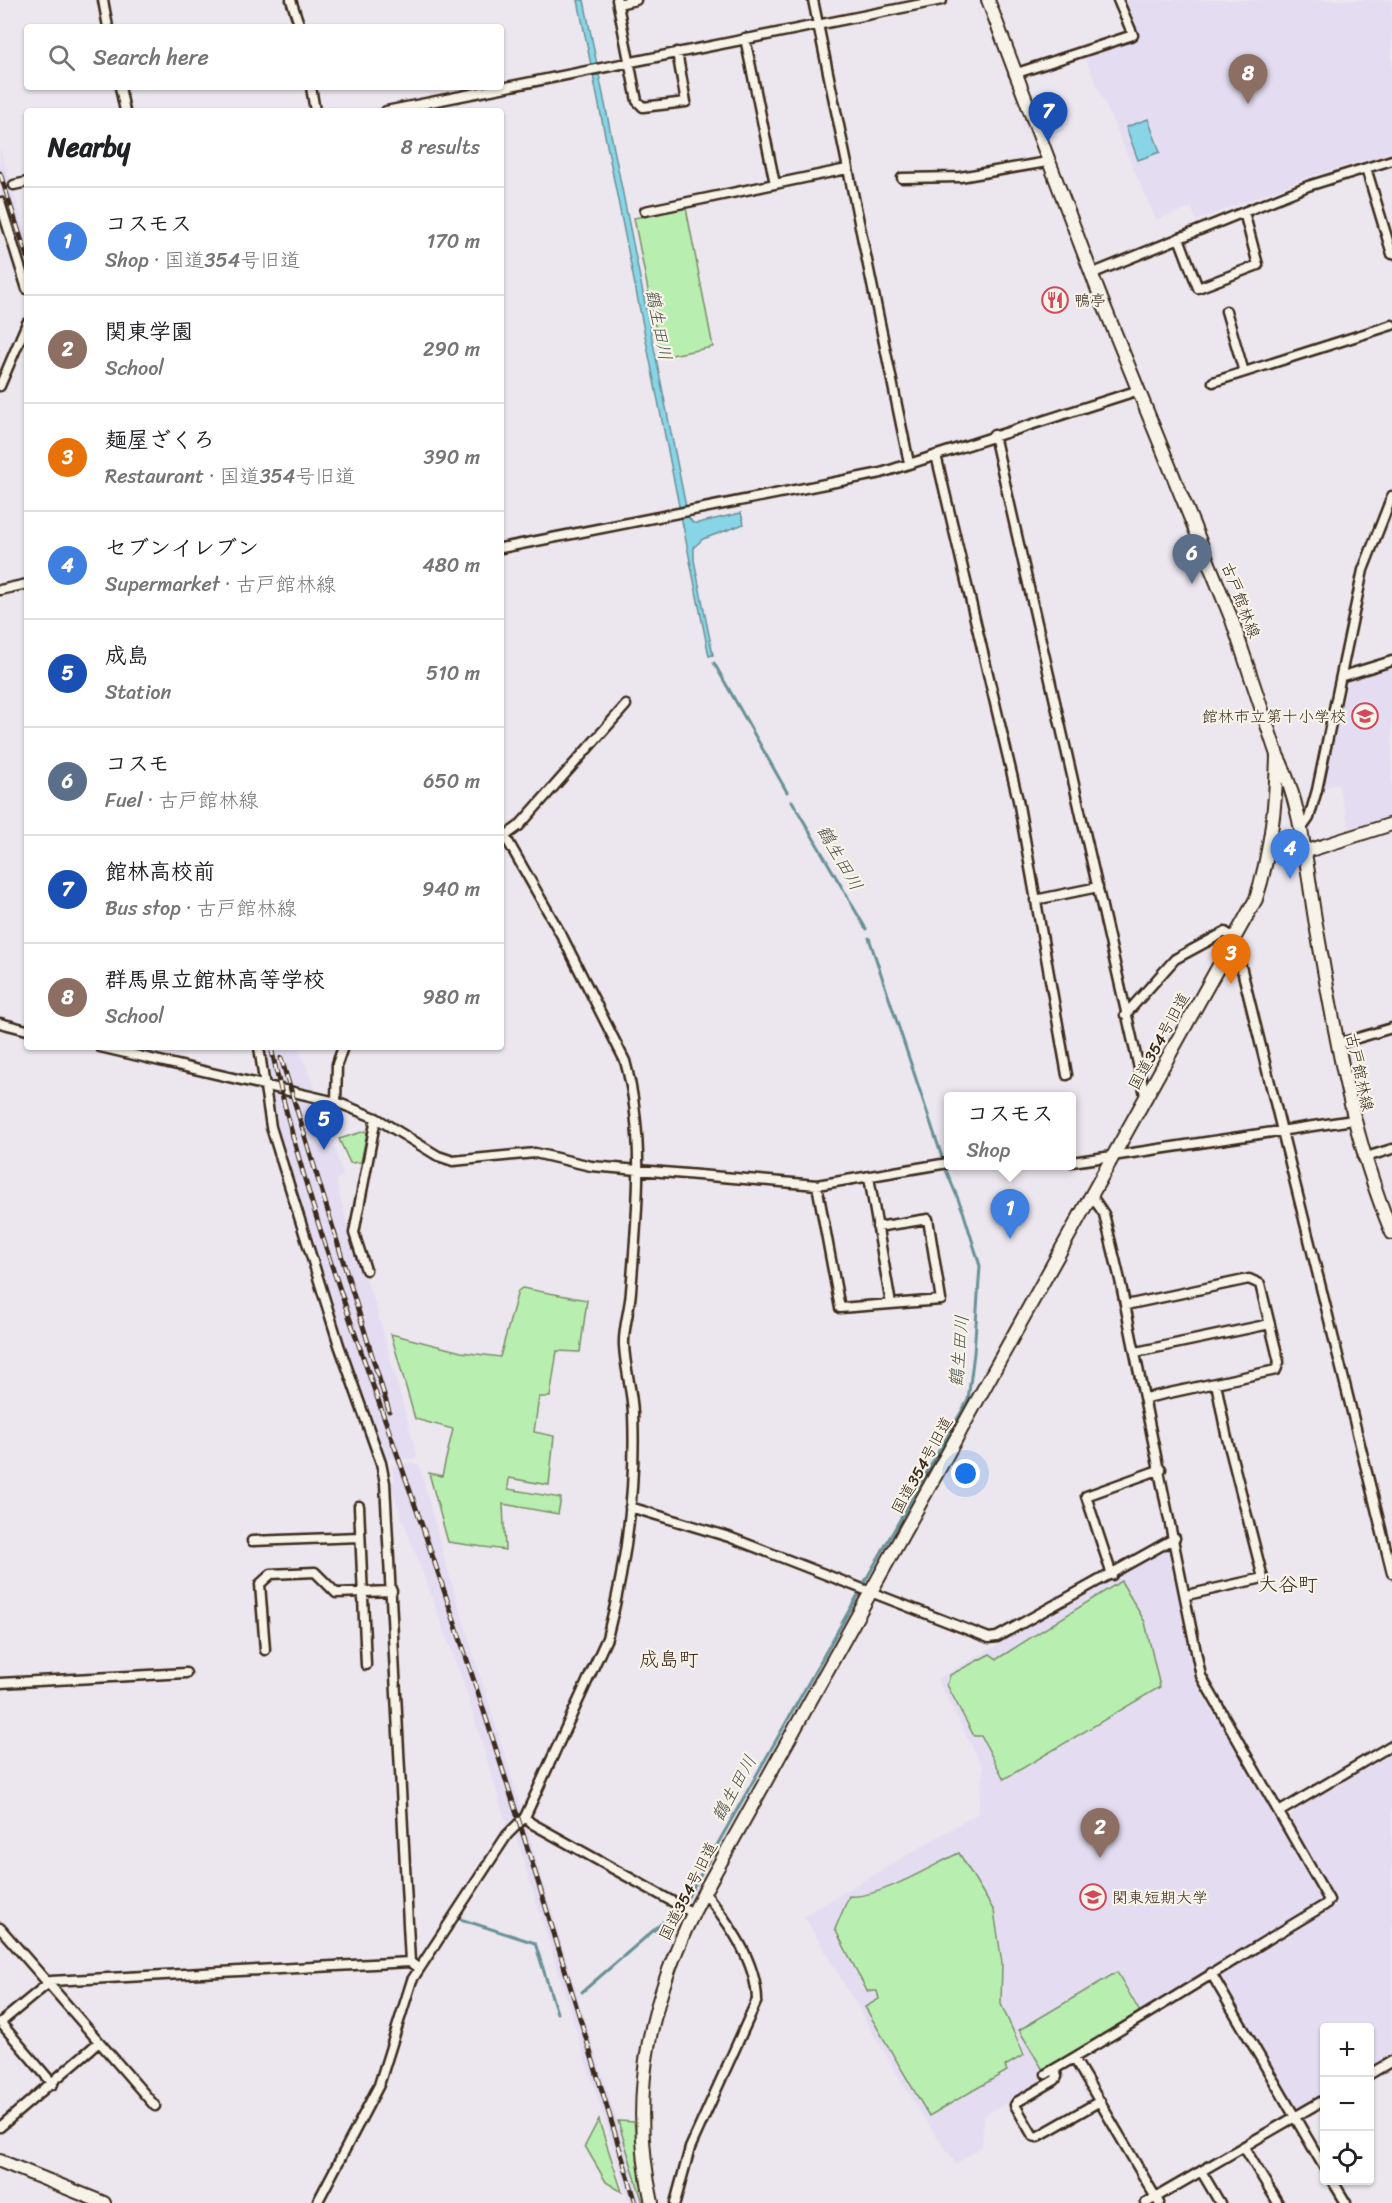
<!DOCTYPE html>
<html lang="en">
<head>
<meta charset="utf-8">
<style>
  body { margin:0; font-family:Sriracha,"Klee One",sans-serif; background:#f6f6f6; color:#202124 }
  .controls { position:absolute; right:18px; bottom:18px; display:grid; overflow:hidden; border-radius:6px; box-shadow:0 2px 4px #0004 }
  .controls button { width:54px; height:54px; display:grid; place-items:center; padding:0; border:0; border-bottom:2px solid #e0e0e0; background:#fff; color:#202124; font:30px sans-serif }
  .you { position:absolute; left:966px; top:1474px; width:21px; height:21px; margin:-15px; border:4px solid #fff; border-radius:50%; background:#1a73e8; box-shadow:0 0 0 9px #1a73e833 }
  .badge { display:grid; place-items:center; width:39px; height:39px; border-radius:50%; background:#d1495b; color:#fff; font-size:20px; font-weight:700 }
  .pin { position:absolute; translate:-50% -50px; filter:drop-shadow(0 2px 3px #0008) }
  .pin::after { content:''; position:absolute; top:32px; width:21px; height:18px; background:inherit; clip-path:polygon(0 0,100% 0,50% 100%) }
  .popup { position:absolute; left:944px; top:1092px; width:132px; height:78px; box-sizing:border-box; display:grid; place-content:center; border-radius:6px; background:#fff; filter:drop-shadow(0 2px 4px #0005); font-size:20px; white-space:nowrap; color:#757577 }
  .popup b { font-size:22px; color:#202124 }
  .popup::after { content:''; position:absolute; left:50%; top:100%; margin-left:-12px; border:12px solid transparent; border-top-color:#fff }
  .list { margin:0; padding:0; list-style:none }
  h2 { display:flex; justify-content:space-between; align-items:center; height:78px; margin:0; padding:0 24px; font-size:26px }
  h2 small { font-size:20px; font-weight:400; color:#757577 }
  .list li { display:grid; grid-template-columns:39px 1fr auto; gap:18px; align-items:center; box-sizing:border-box; height:108px; padding:0 24px; border-top:2px solid #e0e0e0 }
  .list b { display:block; font-size:22px; white-space:nowrap }
  .list p { margin:0; font-size:20px; white-space:nowrap; color:#757577 }
  .list em { font-size:20px; font-style:normal; color:#757577 }
  .icon { flex:none; width:33px; height:33px; fill:none; stroke:currentColor; stroke-width:2; stroke-linecap:round; stroke-linejoin:round }
  .map { position:relative; flex:none; width:1392px; height:2203px; overflow:hidden }
  .search { position:absolute; background:#fff; box-shadow:0 2px 4px #0004; left:24px; top:24px; width:480px; height:66px; display:flex; align-items:center; gap:15px; box-sizing:border-box; padding:0 21px; border-radius:6px; color:#757577; font-size:22px }
  .panel { position:absolute; background:#fff; box-shadow:0 2px 4px #0004; left:24px; top:108px; width:480px; height:942px; border-radius:6px }
  .map>svg:first-child { display:block }
  .built { fill:#e4ddf2 }
  .green { fill:#b8efb1; stroke:#7a8c68; stroke-width:1.5 }
  .water { fill:#88d5e7; stroke:#699197; stroke-width:1.5 }
  .lines { fill:none; stroke-linecap:round; stroke-linejoin:round }
  .stream { stroke:#699197; stroke-width:3 }
  .street-casing { stroke:#3b2a1e; stroke-width:13 }
  .secondary-casing { stroke:#3b2a1e; stroke-width:16 }
  .street { stroke:#f7f3e8; stroke-width:8 }
  .secondary { stroke:#f7f3e8; stroke-width:12 }
  .rail-casing { stroke:#3b2a1e; stroke-width:5 }
  .rail { stroke:#f7f3e8; stroke-width:3; stroke-dasharray:9; stroke-linecap:butt }
  .labels { text-anchor:middle; dominant-baseline:central; stroke-width:4.5; stroke-linejoin:round; paint-order:stroke }
  .poi-label { font-size:16px; fill:#3b2a1e; stroke:#f7f3e8; text-anchor:start }
  .street-label { font-size:16px; fill:#3b2a1e; stroke:#f7f3e8 }
  .water-label { font-size:18px; font-style:italic; fill:#4e5550; stroke:#f7f3e8 }
  .quarter-label { font-size:20px; fill:#3b2a1e; stroke:#f7f3e8 }
</style>
</head>
<body>
<div class="map">
<svg width="1392" height="2203" viewBox="0 0 1392 2203">
  <rect width="100%" height="100%" fill="#ece6ee"/>
  <filter id="ink" filterUnits="userSpaceOnUse"><feTurbulence type="fractalNoise" baseFrequency=".0167" numOctaves="2"/><feDisplacementMap in="SourceGraphic" scale="12" xChannelSelector="R" yChannelSelector="G"/><feConvolveMatrix kernelMatrix="1 2 1 2 8 2 1 2 1" color-interpolation-filters="sRGB"/></filter>
  <g filter="url(#ink)">
    <path class="built" d="M1122,0H1392V152L1302,179L1196,221L1192,207L1156,220L1084,56L1138,37Z
      M0,149L10,182L2,185H0Z
      M12,189L27,235V272L1,191Z
      M1392,665V816L1350,830L1338,784L1322,788L1348,678Z
      M265,1047H298L318,1095L269,1084L262,1051Z
      M272,1092L333,1106L331,1133L343,1176L336,1180L352,1242L375,1303L417,1456L414,1459H383L343,1348L274,1127L270,1094Z
      M406,1463L419,1464L447,1568L520,1804L522,1812L520,1819L507,1827L465,1687L389,1482L395,1480L391,1466Z
      M1169,1548L1195,1676L1200,1689L1323,1902L1212,1968L1181,1992L1038,2073L1043,2082L984,2116L982,2147L956,2164L919,2111L804,1916L978,1813L983,1768L937,1679Z
      M1392,1753V2057L1370,2070V2028H1324V2096L1298,2112L1294,2111L1217,1973L1333,1902L1332,1894L1291,1820L1293,1810Z
      M526,1825L580,2005L643,2203H630L515,1833Z"/>
    <path class="green" d="M686,208L713,347L661,357L634,218Z
      M365,1131L367,1133L361,1162L350,1163L339,1139Z
      M522,1288L587,1300L580,1352L557,1351L550,1397H539L534,1432L554,1436L549,1485L509,1478L508,1489L561,1498L558,1514L503,1504L505,1550L448,1542L429,1473L442,1476L453,1429L415,1419L391,1334L461,1352L500,1357L518,1291Z
      M1121,1581L1145,1622L1160,1687L1004,1779L981,1736H974L947,1685L950,1675L990,1654L997,1659Z
      M959,1853L994,1911L1002,1963L1001,2004L1024,2055L1005,2066L1007,2071L929,2116L865,2007L879,1999L877,1991H867L835,1929L849,1896C878,1899 931,1866 959,1853Z
      M1117,1972L1141,2014L1043,2070L1019,2030Z
      M599,2119L600,2124L622,2192L606,2182L585,2146Z
      M618,2121L634,2122L646,2203H643Z"/>
    <path class="water" d="M578,0H584L688,517L693,523H698L741,513L744,524L703,539L694,547V560L713,655L709,656Z
      M1148,119L1160,152L1138,160L1126,127Z"/>
    <g class="lines">
      <path class="stream" d="M714,663L787,792
        M792,801L866,929
        M869,938L942,1157
        M864,1583L968,1400L974,1353L980,1266L963,1211L946,1170
        M685,1902L859,1593
        M460,1919L535,1943L557,2013
        M582,1992L676,1911"/>
      <g class="street-casing">
        <path id="street" d="M103,0L108,27
          M291,0L300,27
          M617,0L637,101L643,107L686,102L677,52
          M813,0L909,463
          M618,4L636,0
          M745,38L775,184
          M1014,74L1133,35L1118,0
          M120,87L125,111
          M311,87L315,111
          M386,111L942,0
          M1366,168L1392,254
          M902,178L960,177L1047,162
          M14,185L27,182
          M0,202L27,289
          M645,211L847,169
          M1179,238L1198,288L1258,265L1244,212
          M1091,274L1308,186L1392,160
          M1226,311L1244,372
          M1213,382L1392,325
          M0,386L27,323
          M994,435L1146,1099
          M936,455L1018,800L1067,1075
          M501,548L881,473L1139,390
          M0,590L27,584
          M1343,676L1392,661
          M1300,831L1309,818L1317,790L1363,570L1392,496
          M505,836L519,826L626,705
          M1035,900L1098,887
          M1125,1015L1175,959L1225,932L1234,938L1392,1573
          M0,1023L27,1030
          M1337,1044L1392,1028
          M100,1047L336,1102
          M259,1047L271,1127L339,1345L381,1463L385,1483L410,1962L418,1968
          M343,1047L337,1064L336,1102L376,1118L438,1156L453,1161L535,1153L591,1166L817,1185L948,1163
          M1363,1158L1392,1149
          M1072,1162L1353,1120
          M869,1177L891,1304
          M817,1185L840,1308L941,1300L928,1219L877,1227
          M366,1270L354,1233L376,1118
          M1126,1305L1249,1279L1260,1284L1279,1362L1276,1370L1146,1398
          M1136,1352L1270,1324
          M359,1506L366,1665
          M630,1507L729,1537L989,1638L997,1637L1175,1538
          M252,1541L360,1537
          M1112,1575L1086,1496L1161,1469
          M1187,1595L1263,1578L1226,1434L1216,1383
          M265,1650L260,1584L271,1574L315,1572L336,1593L392,1591
          M0,1683L186,1673
          M1279,1812L1392,1745
          M525,1817L531,1823L693,1913
          M0,1928L155,2106
          M1211,1973L1324,2167
          M0,2022L53,2084
          M0,2023L51,1981L410,1962
          M1074,2058L1159,2203
          M1055,2069L1057,2077L1055,2080L1017,2102L1015,2105L1033,2136L1037,2137L1100,2101
          M1046,2074C1140,2020 1231,1961 1325,1905L1329,1900L1201,1676L1120,1280L1104,1214L1092,1196
          M1370,2074L1392,2061
          M0,2127L99,2042
          M1244,2147L1278,2203
          M1201,2171L1220,2203
          M1332,2180L1346,2203
          M317,2203L379,2085L412,1980L507,1835L525,1817L607,1638C626,1566 636,1487 633,1413C632,1390 625,1368 624,1345C623,1328 630,1309 631,1291C637,1215 646,1136 625,1061L563,938L501,829
          M675,2203L690,2148L757,2000C756,1960 728,1922 704,1892
          M1146,2203L1324,2100"/>
      </g>
      <g class="secondary-casing">
        <path id="secondary" d="M988,0L1100,296L1232,620L1277,755C1302,804 1306,865 1315,919C1334,1026 1350,1132 1392,1233
          M1304,852L1392,824
          M0,2161L104,2203
          M652,2203C627,2091 651,1992 704,1892L1256,899C1271,852 1276,804 1277,755"/>
      </g>
      <use href="#street" class="street"/>
      <use href="#secondary" class="secondary"/>
      <g class="rail-casing">
        <path id="rail" d="M0,173L27,257
          M271,1047C308,1219 373,1380 429,1546C503,1763 570,1984 636,2203
          M281,1058L389,1411"/>
      </g>
      <use href="#rail" class="rail"/>
    </g>
  </g>
  <defs>
    <g id="restaurant-ring" transform="scale(1.35)"><circle r="9.5" fill="#f7f3e8" stroke="#d1495b" stroke-width="1.5"/><path d="M-5-6h1v4h1v-4h1v4h1v-4h1v5L-1.5 .5V6h-2V.5L-5-1ZM5-6V6H3V1.5H1.5Q1.5-4 5-6Z" fill="#d1495b"/></g>
    <g id="school-ring" transform="scale(1.35)"><circle r="9.5" fill="#f7f3e8" stroke="#d1495b" stroke-width="1.5"/><path d="M0-5L7-2L0 1L-7-2ZM-4 1L0 2.5L4 1V4Q0 6-4 4Z" fill="#d1495b"/></g>
    <g id="university-ring" transform="scale(1.35)"><circle r="9.5" fill="#f7f3e8" stroke="#d1495b" stroke-width="1.5"/><path d="M0-5L7-2L0 1L-7-2ZM-4 1L0 2.5L4 1V4Q0 6-4 4Z" fill="#d1495b"/></g>
  </defs>
  <g fill-rule="evenodd">
    <use href="#restaurant-ring" x="1055" y="300"/>
    <use href="#school-ring" x="1365" y="716"/>
    <use href="#university-ring" x="1093" y="1897"/>
  </g>
  <g class="labels">
    <g class="poi-label">
      <text x="1074" y="300">鴨亭</text>
      <text x="1346" y="716" text-anchor="end">館林市立第十小学校</text>
      <text x="1112" y="1897">関東短期大学</text>
    </g>
    <g class="street-label">
      <text transform="translate(1241 600) rotate(69)">古戸館林線</text>
      <text transform="translate(1159 1041) rotate(-61)">国道354号旧道</text>
      <text transform="translate(1360 1072) rotate(78)">古戸館林線</text>
      <text transform="translate(922 1465) rotate(-61)">国道354号旧道</text>
      <text transform="translate(688 1891) rotate(-63)">国道354号旧道</text>
    </g>
    <g class="water-label">
      <text transform="translate(659 325) rotate(79)">鶴生田川</text>
      <text transform="translate(840 858) rotate(60)">鶴生田川</text>
      <text transform="translate(959 1351) rotate(-85)">鶴生田川</text>
      <text transform="translate(734 1788) rotate(-61)">鶴生田川</text>
    </g>
    <g class="quarter-label">
      <text x="1288" y="1584">大谷町</text>
      <text x="669" y="1659">成島町</text>
    </g>
  </g>
</svg>
<div class="controls">
<button>+</button>
<button>−</button>
<button><svg class="icon" aria-label="locate" viewBox="0 0 24 24"><circle cx="12" cy="12" r="6"/><path d="M12 2v4M12 18v4M2 12h4M18 12h4"/></svg></button>
</div>
<div class="you"></div>
<div class="pin badge" style="left:1010px;top:1239px;background:#3f7fe0">1</div>
<div class="popup"><b>コスモス</b>Shop</div>
<div class="pin badge" style="left:1100px;top:1858px;background:#8d6e63">2</div>
<div class="pin badge" style="left:1231px;top:984px;background:#e8710a">3</div>
<div class="pin badge" style="left:1290px;top:879px;background:#3f7fe0">4</div>
<div class="pin badge" style="left:324px;top:1150px;background:#1a4fb4">5</div>
<div class="pin badge" style="left:1192px;top:584px;background:#5c6f8a">6</div>
<div class="pin badge" style="left:1048px;top:142px;background:#1a4fb4">7</div>
<div class="pin badge" style="left:1248px;top:104px;background:#8d6e63">8</div>
<div class="search"><svg class="icon" aria-label="search" viewBox="0 0 24 24"><circle cx="10" cy="10" r="6"/><path d="M15 15l6 6"/></svg>Search here</div>
<section class="panel">
<h2>Nearby<small>8 results</small></h2>
<ul class="list">
<li><span class="badge" style="background:#3f7fe0">1</span><div><b>コスモス</b><p>Shop · 国道354号旧道</p></div><em>170 m</em></li>
<li><span class="badge" style="background:#8d6e63">2</span><div><b>関東学園</b><p>School</p></div><em>290 m</em></li>
<li><span class="badge" style="background:#e8710a">3</span><div><b>麺屋ざくろ</b><p>Restaurant · 国道354号旧道</p></div><em>390 m</em></li>
<li><span class="badge" style="background:#3f7fe0">4</span><div><b>セブンイレブン</b><p>Supermarket · 古戸館林線</p></div><em>480 m</em></li>
<li><span class="badge" style="background:#1a4fb4">5</span><div><b>成島</b><p>Station</p></div><em>510 m</em></li>
<li><span class="badge" style="background:#5c6f8a">6</span><div><b>コスモ</b><p>Fuel · 古戸館林線</p></div><em>650 m</em></li>
<li><span class="badge" style="background:#1a4fb4">7</span><div><b>館林高校前</b><p>Bus stop · 古戸館林線</p></div><em>940 m</em></li>
<li><span class="badge" style="background:#8d6e63">8</span><div><b>群馬県立館林高等学校</b><p>School</p></div><em>980 m</em></li>
</ul>
</section>
</div>
</body>
</html>
